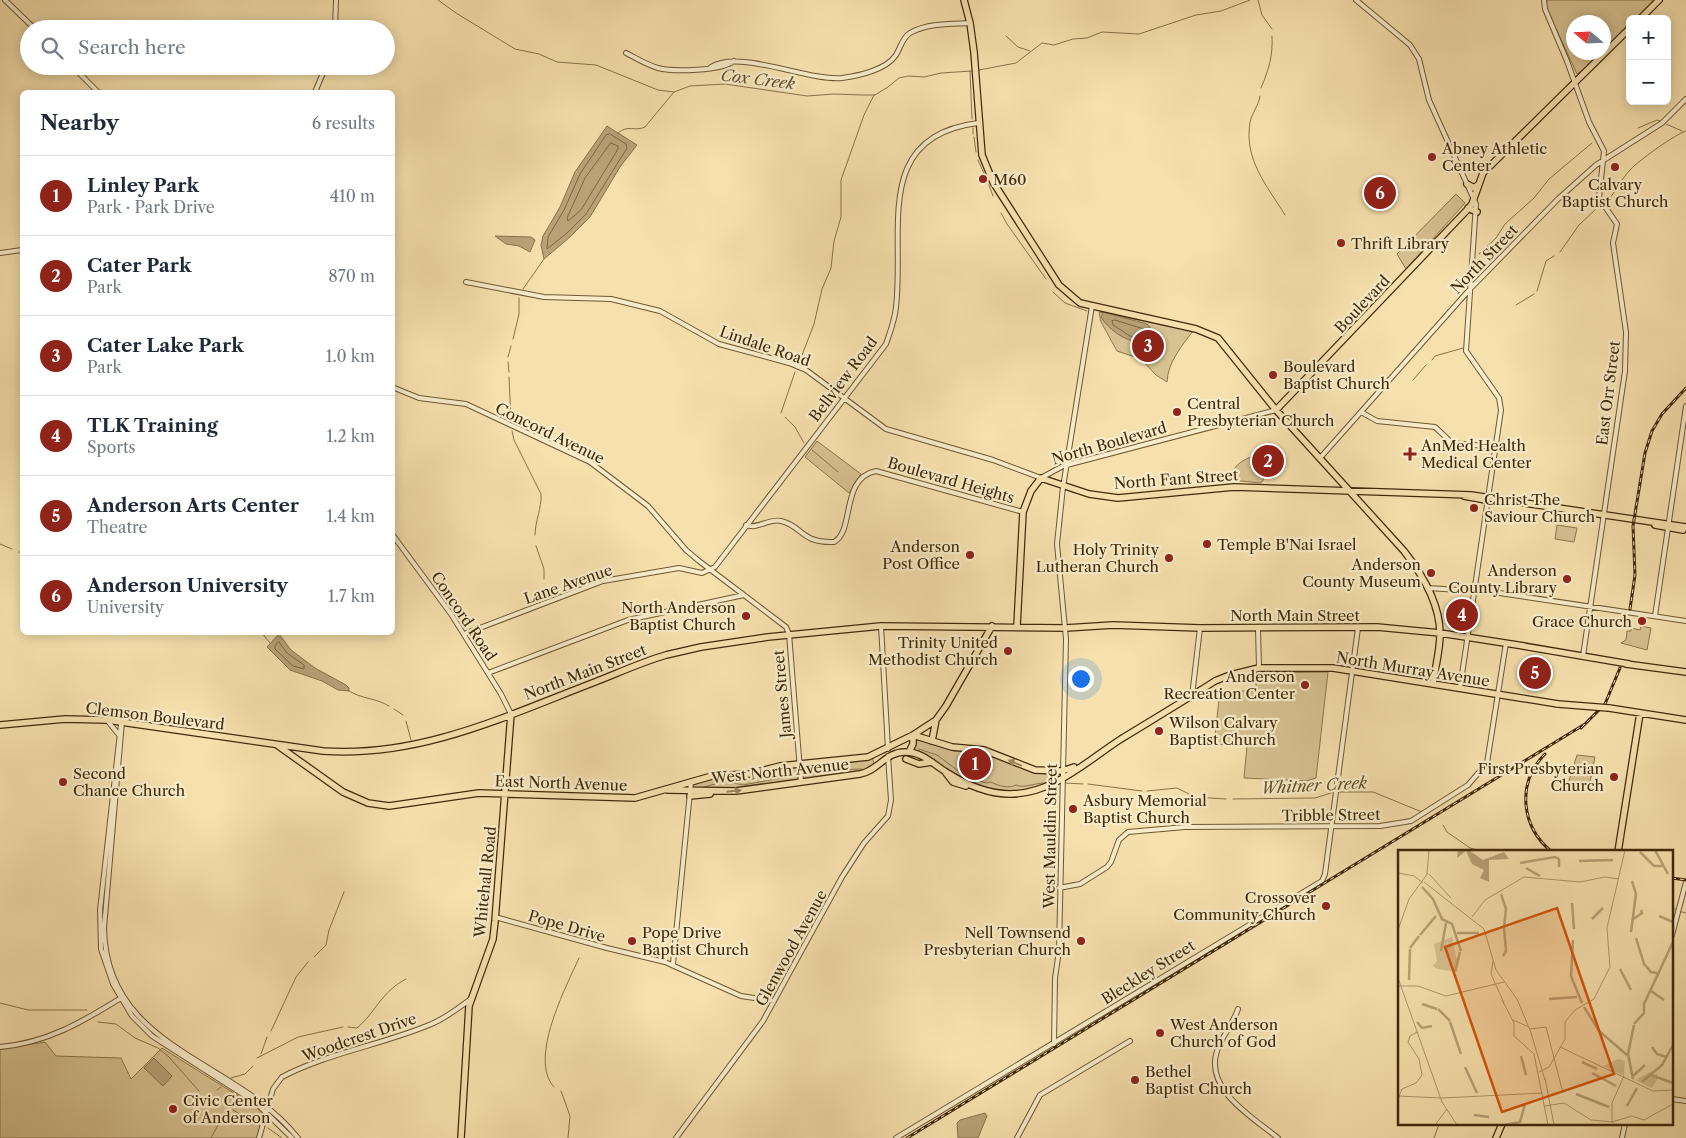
<!DOCTYPE html>
<html lang="en">
<head>
<meta charset="utf-8">
<style>
  body { margin:0; font-family:"Libre Caslon Text",serif; background:#f2f2f3; color:#1f2937 }
  .controls { position:absolute; right:15px; top:15px; display:grid; overflow:hidden; border-radius:8px; box-shadow:0 2px 12px #0003 }
  .controls button { width:45px; height:45px; display:grid; place-items:center; padding:0; border:0; border-bottom:1px solid #e0e1e3; background:#fff; color:#1f2937; font:25px sans-serif }
  .compass { position:absolute; left:1566px; top:15px; width:45px; height:45px; border-radius:50%; background:#fff; box-shadow:0 2px 12px #0003; rotate:289deg }
  .you { position:absolute; left:1080px; top:678px; width:18px; height:18px; margin:-12px; border:4px solid #fff; border-radius:50%; background:#1a73e8; box-shadow:0 0 0 8px #1a73e833 }
  .badge { display:grid; place-items:center; width:32px; height:32px; border-radius:50%; background:#8f2418; color:#fff; font-size:16px; font-weight:700 }
  .pin { position:absolute; translate:-50% -50%; border:2px solid #fff; box-shadow:0 1px 5px #0006 }
  .list { margin:0; padding:0; list-style:none }
  h2 { display:flex; justify-content:space-between; align-items:center; height:65px; margin:0; padding:0 20px; font-size:21px }
  h2 small { font-size:16px; font-weight:400; color:#747a83 }
  .list li { display:grid; grid-template-columns:32px 1fr auto; gap:15px; align-items:center; box-sizing:border-box; height:80px; padding:0 20px; border-top:1px solid #e0e1e3 }
  .list b { display:block; font-size:19px; white-space:nowrap }
  .list p { margin:0; font-size:16px; white-space:nowrap; color:#747a83 }
  .list em { font-size:16px; font-style:normal; color:#747a83 }
  .icon { flex:none; width:28px; height:28px; fill:none; stroke:currentColor; stroke-width:2; stroke-linecap:round; stroke-linejoin:round }
  .map { position:relative; flex:none; width:1686px; height:1138px; overflow:hidden }
  .search { position:absolute; background:#fff; box-shadow:0 2px 12px #0003; left:20px; top:20px; width:375px; height:55px; display:flex; align-items:center; gap:12px; box-sizing:border-box; padding:0 18px; border-radius:28px; color:#747a83; font-size:19px }
  .panel { position:absolute; background:#fff; box-shadow:0 2px 12px #0003; left:20px; top:90px; width:375px; height:545px; border-radius:8px }
  .map>svg:first-child { display:block }
  .green { fill:#d7c292; stroke:#8c764d; fill-rule:evenodd }
  .water { fill:#b8a276; stroke:#88724a }
  .lines { fill:none; stroke-linecap:round; stroke-linejoin:round }
  .shore { stroke:#7c663f; stroke-width:1 }
  .stream { stroke:#88724a; stroke-width:1 }
  .minor-casing { stroke:#6e5732; stroke-width:6 }
  .major-casing { stroke:#402908; stroke-width:8 }
  .minor { stroke:#f9ecca; stroke-width:4 }
  .major { stroke:#f6e1ae; stroke-width:5.5 }
  .rail-casing { stroke:#402908; stroke-width:3 }
  .rail { stroke:#f9ecca; stroke-width:1; stroke-dasharray:4; stroke-linecap:butt }
  .major-bridge-casing { stroke:#402908; stroke-width:8; stroke-linecap:butt }
  .major-bridge { stroke:#f6e1ae; stroke-width:5.5 }
  .oneway { fill:#9b855b }
  .poi-dot { fill:#8f2418; stroke:#f9ecca; stroke-width:2 }
  .labels { text-anchor:middle; dominant-baseline:central; stroke-width:4.5; stroke-linejoin:round; paint-order:stroke }
  .poi-label { font-size:15px; fill:#402908; stroke:#f9ecca; text-anchor:start }
  .street-label { font-size:15px; fill:#402908; stroke:#f9ecca }
  .water-label { font-size:16px; font-style:italic; fill:#644d29; stroke:#f9ecca }
  .inset-river { fill:none; stroke:#b8a276; stroke-width:2.5 }
  .inset-road { fill:none; stroke:#ad976c; stroke-width:1 }
  .view { fill:#d7540c; fill-opacity:0.15; stroke:#d7540c; stroke-width:2.5 }
  .inset-edge { fill:none; stroke:#402908; stroke-width:2.5 }
</style>
</head>
<body>
<div class="map">
<svg width="1686" height="1138" viewBox="0 0 1686 1138">
  <rect width="100%" height="100%" fill="#f6e1ae"/>
  <filter id="stains"><feTurbulence type="fractalNoise" baseFrequency=".004" numOctaves="4"/><feColorMatrix values="0 0 0 0 .2 0 0 0 0 .09 0 0 0 0 .02 0 0 0 .5 -.17"/></filter>
  <radialGradient id="worn" r=".72"><stop offset=".6" stop-color="#630" stop-opacity="0"/><stop offset="1" stop-color="#630" stop-opacity=".3"/></radialGradient>
  <path class="green" d="M1547,0H1659L1640,19H1630V28L1598,59L1577,74L1546,7ZM1574,22H1604V52H1574Z
    M1456,194L1465,203L1406,269L1397,254Z
    M1099,312L1193,331C1181,347 1168,362 1167,382L1156,375L1141,359L1117,351L1101,322Z
    M817,441L861,474L849,493L805,457Z
    M1263,453L1264,479L1261,483L1230,480C1233,462 1247,458 1263,453Z
    M1557,525L1577,528L1574,542L1555,539Z
    M1641,626L1651,628L1647,650L1621,643L1626,640L1627,631H1631V628L1640,630Z
    M1328,672L1316,778L1306,781L1244,778L1247,746L1214,744L1220,691H1256V673Z
    M915,739L954,751L979,752L1033,772L1059,774V778C1003,809 961,779 912,750Z
    M1577,755L1595,757L1589,787L1579,784L1576,789L1567,787Z
    M872,757L875,766L866,770L733,788H693V784L718,777H745L779,768L854,762Z
    M45,1042L56,1056L121,1058L131,1079L162,1048L264,1112L257,1138H0V1049Z"/>
  <path class="water" d="M607,126L637,145L620,167L590,217L570,237L544,259L541,245L543,236L560,207L575,172Z
    M495,236L531,237L535,240L530,252L519,246L506,244Z
    M1103,312L1147,324L1155,333L1162,336L1163,345L1158,350H1146L1140,343C1124,340 1110,331 1101,317Z
    M279,634L291,650L315,668L346,685L349,688V691L338,690L322,681L290,670L267,647Z
    M154,1058L172,1076L163,1086L144,1068Z
    M985,1113L987,1116L978,1138H958L957,1123L960,1120Z"/>
  <g class="lines">
    <path class="shore" d="M610,134L626,144L627,148L586,214L567,233L547,249L548,237L564,210L580,174L606,135Z
      M611,143L618,146V149L581,210L568,221L567,218L585,178Z
      M1115,320L1144,329L1157,340V344L1149,346L1143,339L1130,336L1113,325L1112,321Z
      M279,642L287,653L304,665V669L293,666L275,649V646Z"/>
    <path class="stream" d="M438,0L456,13L515,49L539,54L557,62L596,65L658,90L674,92L690,86L725,84L807,96L834,94L863,95H875L888,87L899,78L908,76L924,77L941,73L972,71
      M1258,0L1262,15L1272,29
      M1006,36L1018,47L1030,51
      M979,70L1016,63L1042,43L1054,45L1073,39L1087,38L1102,32L1139,34L1196,15L1221,11L1250,0
      M970,71L972,119
      M1261,88C1269,69 1273,56 1272,36
      M1260,96C1259,105 1252,113 1250,122C1244,160 1266,184 1285,215
      M1666,124L1682,131
      M973,128V134
      M1638,128L1657,120L1660,121
      M618,133C628,124 635,132 645,127L674,92
      M974,137L976,152
      M978,160L987,180
      M989,185L993,196
      M1607,201C1617,191 1621,179 1631,169C1638,161 1677,133 1686,131
      M1001,213L1007,224L1046,279
      M1560,252L1579,225L1598,207
      M1479,254L1496,238L1505,224L1534,198L1549,179L1592,143
      M523,289L544,259
      M1537,291L1546,261L1554,256
      M1053,292L1065,303L1087,311
      M1516,305L1534,294
      M513,339L519,314V298
      M508,357L511,346
      M1432,360L1435,356L1463,348
      M508,362L509,372
      M799,363L814,324L822,289L831,268L834,241L841,217V180L864,115L874,95
      M509,377L511,420
      M1413,380L1426,365
      M781,413L795,372
      M785,417L795,427L804,443
      M512,431L514,440L541,494C542,508 535,521 535,535
      M812,450L838,472
      M0,544L12,549
      M536,546L544,569V579
      M19,552H22
      M261,632L270,643
      M349,691C362,699 376,698 389,706
      M394,709L403,715
      M406,721L411,740
      M919,749L937,755L965,776L986,783L991,782C998,786 1010,789 1016,785C1025,789 1036,782 1047,783
      M808,771L862,769
      M726,781L743,785L792,776
      M1065,783L1083,784
      M1088,784L1142,791
      M704,787L723,782
      M1147,791L1177,788L1195,797L1226,799
      M1338,792H1373L1422,812
      M1233,799L1315,798L1334,792
      M1443,825L1447,832L1470,848L1485,852
      M1672,908L1675,909
      M1682,912L1686,913
      M314,957L326,945L329,930L344,892
      M0,1003L28,1010H87
      M98,1022L116,1024L135,1038L158,1048L169,1057L199,1091
      M348,1027L357,1028C376,1012 381,992 406,979
      M271,1031L296,977L308,962
      M261,1054L267,1037
      M257,1058L298,1037L343,1027
      M231,1078L245,1074L253,1066
      M554,1087C528,1059 566,987 579,958
      M217,1090L221,1087
      M561,1091L570,1116L568,1138
      M233,1110L258,1125
      M268,1128L282,1138
      M211,1138L226,1110
      M1434,1138L1439,1124"/>
    <g class="minor-casing">
      <path id="minor" d="M5,0L35,29
        M1356,0L1410,45L1419,59L1429,100L1476,204L1466,351L1499,398L1501,410L1460,688
        M1544,0L1545,9L1567,61L1589,122L1604,151L1599,198L1617,224L1613,243L1626,332L1625,371L1583,656
        M335,29L336,0
        M626,53C636,58 647,65 658,68C673,72 722,71 734,61
        M72,66L98,92
        M711,67C740,49 806,81 842,78C858,76 886,70 896,55C901,47 902,38 910,33C927,23 951,24 970,23
        M315,92L326,66
        M0,253L22,250
        M466,282L544,297L611,299L660,311L719,344L789,363L806,370L886,429L993,460L1041,478L1063,466L1276,410
        M392,387L419,398L466,404L590,462L648,506L686,550L699,561L786,627L789,634L801,782
        M1361,412L1377,421L1435,427L1452,443L1495,447
        M1320,458L1470,289L1558,199L1596,165L1662,123L1686,99
        M746,525C757,530 769,518 781,521C803,526 800,543 834,542C855,531 840,478 876,471L1023,512
        M392,534L451,614L501,694L511,714
        M1427,588L1493,592L1686,621
        M1655,616L1686,406
        M881,626L888,749
        M1258,628L1259,668
        M464,634L603,581L679,568L702,573L715,567L886,344C890,332 895,320 896,307C905,231 872,136 978,123
        M488,673L628,620L744,595
        M1192,696L1200,628
        M107,720L119,735
        M122,722L104,928C106,1050 236,1059 298,1138
        M121,724L100,910L101,949L113,984L132,1016L152,1036L255,1102L292,1138
        M1059,888L1080,884L1107,867L1111,862L1119,840L1128,832L1185,827L1380,826L1411,821L1468,785L1487,763L1506,643
        M495,917L607,948L665,962L741,996L774,1001
        M1672,935L1686,882
        M673,964L691,782
        M1238,1009C1233,1024 1222,1036 1217,1051C1204,1090 1254,1118 1278,1138
        M1054,1044L1055,978L1059,951L1066,639L1057,544L1063,487L1092,306
        M0,1047C47,1043 82,1022 121,998
        M1672,1099L1686,1101
        M259,1138L273,1089L282,1077C328,1053 381,1045 429,1025C445,1019 458,1008 471,999
        M676,1138L763,1021L842,877L864,843L888,816L891,800L888,756
        M896,1138L1322,881L1325,874L1358,628
        M1017,1138L1040,1095L1130,1041
        M1622,1138L1625,1124"/>
    </g>
    <g class="major-casing">
      <path id="major" d="M964,0L970,23L974,52L982,155L993,182L1059,285L1080,303L1196,329L1218,338L1276,410L1404,551C1422,574 1440,604 1440,634C1440,651 1435,668 1433,684
        M1640,19L1659,0
        M1467,184L1474,188L1479,184
        M1468,208L1477,212
        M1276,410L1468,209L1472,204L1483,173L1630,28
        M1464,496L1486,500
        M1655,525L1683,530
        M1017,626L1023,512L1031,491L1041,478L1089,494L1118,498L1234,487L1471,495L1686,527
        M1523,646L1629,664
        M1626,664L1686,672
        M1609,708L1686,720
        M0,725L65,719L107,720L323,751C420,758 506,716 595,682C618,673 642,662 666,655L701,647L768,637L881,626L1066,628L1113,625L1200,628L1377,627L1440,633L1524,646
        M913,735L952,747L984,750L1035,770L1062,771L1074,767
        M932,741L936,720
        M277,745L343,792L368,803L389,806L479,793L635,798L712,776L749,774L780,766L868,757L913,735L936,720L946,706L992,626
        M909,752L913,744V735
        M906,759L919,764L932,762
        M946,773L953,782L966,786
        M668,790L736,791L860,774C878,771 886,751 906,752C922,752 933,764 946,772C965,784 988,794 1010,794C1053,794 1087,761 1121,739C1152,720 1184,701 1215,681L1230,675L1259,668H1333L1558,704
        M690,796L710,794
        M1618,852L1640,713
        M461,1138L469,1006L493,939L495,921L511,714
        M1496,1138L1502,1124"/>
    </g>
    <use href="#minor" class="minor"/>
    <use href="#major" class="major"/>
    <g class="rail-casing">
      <path id="rail" d="M1630,609L1635,575L1633,526L1645,453L1652,431L1662,414L1686,388
        M1581,728L1605,704L1620,668
        M1545,754C1516,783 1521,827 1552,852
        M1672,878L1686,880
        M907,1138L1585,724"/>
    </g>
    <use href="#rail" class="rail"/>
    <g class="major-bridge-casing">
      <path id="major-bridge" d="M1558,704L1609,708"/>
    </g>
    <use href="#major-bridge" class="major-bridge"/>
  </g>
  <defs><path id="oneway-solid" d="M-6-.8H1V-3.2L6.5 0L1 3.2V.8H-6Z" transform="scale(1.25)"/></defs>
  <g class="oneway">
    <use href="#oneway-solid" transform="translate(1015 763) rotate(-157)"/>
    <use href="#oneway-solid" transform="translate(734 791) rotate(-6)"/>
  </g>
  <g class="poi-dot">
    <circle cx="1432" cy="157" r="5"/>
    <circle cx="1615" cy="167" r="5"/>
    <circle cx="983" cy="179" r="5"/>
    <circle cx="1341" cy="243" r="5"/>
    <circle cx="1273" cy="375" r="5"/>
    <circle cx="1177" cy="412" r="5"/>
    <path d="M1407.5 446.5h5v5h5v5h-5v5h-5v-5h-5v-5h5z"/>
    <circle cx="1474" cy="508" r="5"/>
    <circle cx="1207" cy="544" r="5"/>
    <circle cx="970" cy="555" r="5"/>
    <circle cx="1169" cy="558" r="5"/>
    <circle cx="1431" cy="573" r="5"/>
    <circle cx="1567" cy="579" r="5"/>
    <circle cx="746" cy="616" r="5"/>
    <circle cx="1642" cy="621" r="5"/>
    <circle cx="1008" cy="651" r="5"/>
    <circle cx="1305" cy="685" r="5"/>
    <circle cx="1159" cy="731" r="5"/>
    <circle cx="1614" cy="777" r="5"/>
    <circle cx="63" cy="782" r="5"/>
    <circle cx="1073" cy="809" r="5"/>
    <circle cx="1326" cy="906" r="5"/>
    <circle cx="632" cy="941" r="5"/>
    <circle cx="1081" cy="941" r="5"/>
    <circle cx="1160" cy="1033" r="5"/>
    <circle cx="1135" cy="1080" r="5"/>
    <circle cx="173" cy="1109" r="5"/>
  </g>
  <g class="labels">
    <g class="poi-label">
      <text x="1442" y="148">Abney Athletic<tspan x="1442" dy="17">Center</tspan></text>
      <text x="993" y="179">M60</text>
      <text x="1615" y="184" text-anchor="middle">Calvary<tspan x="1615" dy="17">Baptist Church</tspan></text>
      <text x="1351" y="243">Thrift Library</text>
      <text x="1283" y="366">Boulevard<tspan x="1283" dy="17">Baptist Church</tspan></text>
      <text x="1187" y="403">Central<tspan x="1187" dy="17">Presbyterian Church</tspan></text>
      <text x="1421" y="445">AnMed Health<tspan x="1421" dy="17">Medical Center</tspan></text>
      <text x="1484" y="499">Christ The<tspan x="1484" dy="17">Saviour Church</tspan></text>
      <text x="1217" y="544">Temple B'Nai Israel</text>
      <text x="960" y="546" text-anchor="end">Anderson<tspan x="960" dy="17">Post Office</tspan></text>
      <text x="1159" y="549" text-anchor="end">Holy Trinity<tspan x="1159" dy="17">Lutheran Church</tspan></text>
      <text x="1421" y="564" text-anchor="end">Anderson<tspan x="1421" dy="17">County Museum</tspan></text>
      <text x="1557" y="570" text-anchor="end">Anderson<tspan x="1557" dy="17">County Library</tspan></text>
      <text x="736" y="607" text-anchor="end">North Anderson<tspan x="736" dy="17">Baptist Church</tspan></text>
      <text x="1632" y="621" text-anchor="end">Grace Church</text>
      <text x="998" y="642" text-anchor="end">Trinity United<tspan x="998" dy="17">Methodist Church</tspan></text>
      <text x="1295" y="676" text-anchor="end">Anderson<tspan x="1295" dy="17">Recreation Center</tspan></text>
      <text x="1169" y="722">Wilson Calvary<tspan x="1169" dy="17">Baptist Church</tspan></text>
      <text x="1604" y="768" text-anchor="end">First Presbyterian<tspan x="1604" dy="17">Church</tspan></text>
      <text x="73" y="773">Second<tspan x="73" dy="17">Chance Church</tspan></text>
      <text x="1083" y="800">Asbury Memorial<tspan x="1083" dy="17">Baptist Church</tspan></text>
      <text x="1316" y="897" text-anchor="end">Crossover<tspan x="1316" dy="17">Community Church</tspan></text>
      <text x="642" y="932">Pope Drive<tspan x="642" dy="17">Baptist Church</tspan></text>
      <text x="1071" y="932" text-anchor="end">Nell Townsend<tspan x="1071" dy="17">Presbyterian Church</tspan></text>
      <text x="1170" y="1024">West Anderson<tspan x="1170" dy="17">Church of God</tspan></text>
      <text x="1145" y="1071">Bethel<tspan x="1145" dy="17">Baptist Church</tspan></text>
      <text x="183" y="1100">Civic Center<tspan x="183" dy="17">of Anderson</tspan></text>
    </g>
    <g class="street-label">
      <text transform="translate(1484 259) rotate(-46)">North Street</text>
      <text transform="translate(1362 304) rotate(-47)">Boulevard</text>
      <text transform="translate(765 346) rotate(19)">Lindale Road</text>
      <text transform="translate(843 379) rotate(-53)">Bellview Road</text>
      <text transform="translate(1608 393) rotate(-83)">East Orr Street</text>
      <text transform="translate(550 433) rotate(26)">Concord Avenue</text>
      <text transform="translate(1109 443) rotate(-16)">North Boulevard</text>
      <text transform="translate(1176 479) rotate(-4)">North Fant Street</text>
      <text transform="translate(951 480) rotate(16)">Boulevard Heights</text>
      <text transform="translate(568 584) rotate(-19)">Lane Avenue</text>
      <text x="1295" y="615">North Main Street</text>
      <text transform="translate(464 616) rotate(56)">Concord Road</text>
      <text transform="translate(1413 669) rotate(9)">North Murray Avenue</text>
      <text transform="translate(585 672) rotate(-21)">North Main Street</text>
      <text transform="translate(782 694) rotate(-95)">James Street</text>
      <text transform="translate(155 716) rotate(7)">Clemson Boulevard</text>
      <text transform="translate(780 771) rotate(-6)">West North Avenue</text>
      <text transform="translate(561 783) rotate(2)">East North Avenue</text>
      <text transform="translate(1331 815) rotate(-1)">Tribble Street</text>
      <text transform="translate(1050 836) rotate(-89)">West Mauldin Street</text>
      <text transform="translate(485 882) rotate(-84)">Whitehall Road</text>
      <text transform="translate(567 926) rotate(16)">Pope Drive</text>
      <text transform="translate(791 948) rotate(-61)">Glenwood Avenue</text>
      <text transform="translate(1148 972) rotate(-32)">Bleckley Street</text>
      <text transform="translate(359 1037) rotate(-19)">Woodcrest Drive</text>
    </g>
    <g class="water-label">
      <text transform="translate(758 79) rotate(7)">Cox Creek</text>
      <text transform="translate(1314 785) rotate(-3)">Whitner Creek</text>
    </g>
  </g>
  <g transform="translate(1398 850)">
    <rect width="275" height="275" fill="#f6e1ae"/>
    <path d="M54,87L58,107L62,109L59,122L39,119L35,116L39,111L36,94ZM220,209L227,211L226,226L205,216ZM254,221L253,225L259,224V230L254,238L238,230Z" fill="#d7c292"/>
    <path d="M60,0L72,1L85,10L106,2L111,9L91,10V32L82,28L86,20L74,14L68,1L59,8Z" fill="#b8a276"/>
    <path class="inset-river" d="M257,0L270,24M242,2L256,16H265M181,11L215,10M122,13L157,7L161,9V17M128,18L142,26M24,37L35,49L44,69L54,74L63,101M103,44L108,59L106,78M174,53L176,79M261,66L275,72M194,69L205,58M234,70L244,63L243,60M233,82L238,44L234,31M59,83H81M22,85L38,66M238,88L246,114L253,122L259,123M175,90L173,126L184,153M12,98L21,86M43,101L48,73M105,106L108,101L106,78M222,119L233,140M57,121L62,102M11,130L12,99M253,141L266,150M151,149L179,147M24,154L39,159M186,157L201,181L229,205M40,159L52,171M19,172L24,178L34,176M52,172L63,204M236,174L246,163V154L275,92M254,197L259,204L268,207M123,206L128,225M184,212L199,219M67,217L79,243M194,223L218,236M253,225L275,233M234,227L247,215M235,229L230,204L236,175M244,232L264,215L275,195M178,244L211,257M229,256L239,238M76,265L91,267M107,275L122,272L127,254"/>
    <path class="inset-road" d="M0,23L16,26L25,33M29,24L31,0M31,24L53,48M26,32L86,79L98,120L119,149L134,185M74,67L87,50L126,27L182,32L207,27L221,29M0,80L11,49L30,23M95,111L93,124L106,153M0,128L44,252L59,275M0,136H20L48,146L106,132M104,150L116,173V186L136,204L150,275M115,170L131,177M132,179L148,177L165,243M133,183L147,230M162,197L255,241L275,240M141,222L151,217L167,189V172L177,160L196,149L212,117L209,78L227,0M147,228L156,275M0,246L44,248L145,243M0,249L4,239L18,233L24,225L21,209L10,192L12,186L19,182M147,256L166,253L193,270L216,272M246,270L275,254M214,272V253L226,226M214,272L234,266L246,270M37,275L49,259"/>
    <path class="view" d="M159,58L216,224L104,262L47,97Z"/>
    <rect width="275" height="275" class="inset-edge"/>
  </g>
  <rect width="100%" height="100%" filter="url(#stains)"/>
  <rect width="100%" height="100%" fill="url(#worn)"/>
</svg>
<div class="controls">
<button>+</button>
<button>−</button>
</div>
<svg class="compass" viewBox="-18 -18 36 36"><path d="M0-13l5 13h-10z" fill="#e53935"/><path d="M0 13l5-13h-10z" fill="#747a83"/></svg>
<div class="you"></div>
<div class="pin badge" style="left:975px;top:764px">1</div>
<div class="pin badge" style="left:1268px;top:461px">2</div>
<div class="pin badge" style="left:1148px;top:346px">3</div>
<div class="pin badge" style="left:1462px;top:615px">4</div>
<div class="pin badge" style="left:1535px;top:673px">5</div>
<div class="pin badge" style="left:1380px;top:193px">6</div>
<div class="search"><svg class="icon" aria-label="search" viewBox="0 0 24 24"><circle cx="10" cy="10" r="6"/><path d="M15 15l6 6"/></svg>Search here</div>
<section class="panel">
<h2>Nearby<small>6 results</small></h2>
<ul class="list">
<li><span class="badge">1</span><div><b>Linley Park</b><p>Park · Park Drive</p></div><em>410 m</em></li>
<li><span class="badge">2</span><div><b>Cater Park</b><p>Park</p></div><em>870 m</em></li>
<li><span class="badge">3</span><div><b>Cater Lake Park</b><p>Park</p></div><em>1.0 km</em></li>
<li><span class="badge">4</span><div><b>TLK Training</b><p>Sports</p></div><em>1.2 km</em></li>
<li><span class="badge">5</span><div><b>Anderson Arts Center</b><p>Theatre</p></div><em>1.4 km</em></li>
<li><span class="badge">6</span><div><b>Anderson University</b><p>University</p></div><em>1.7 km</em></li>
</ul>
</section>
</div>
</body>
</html>
